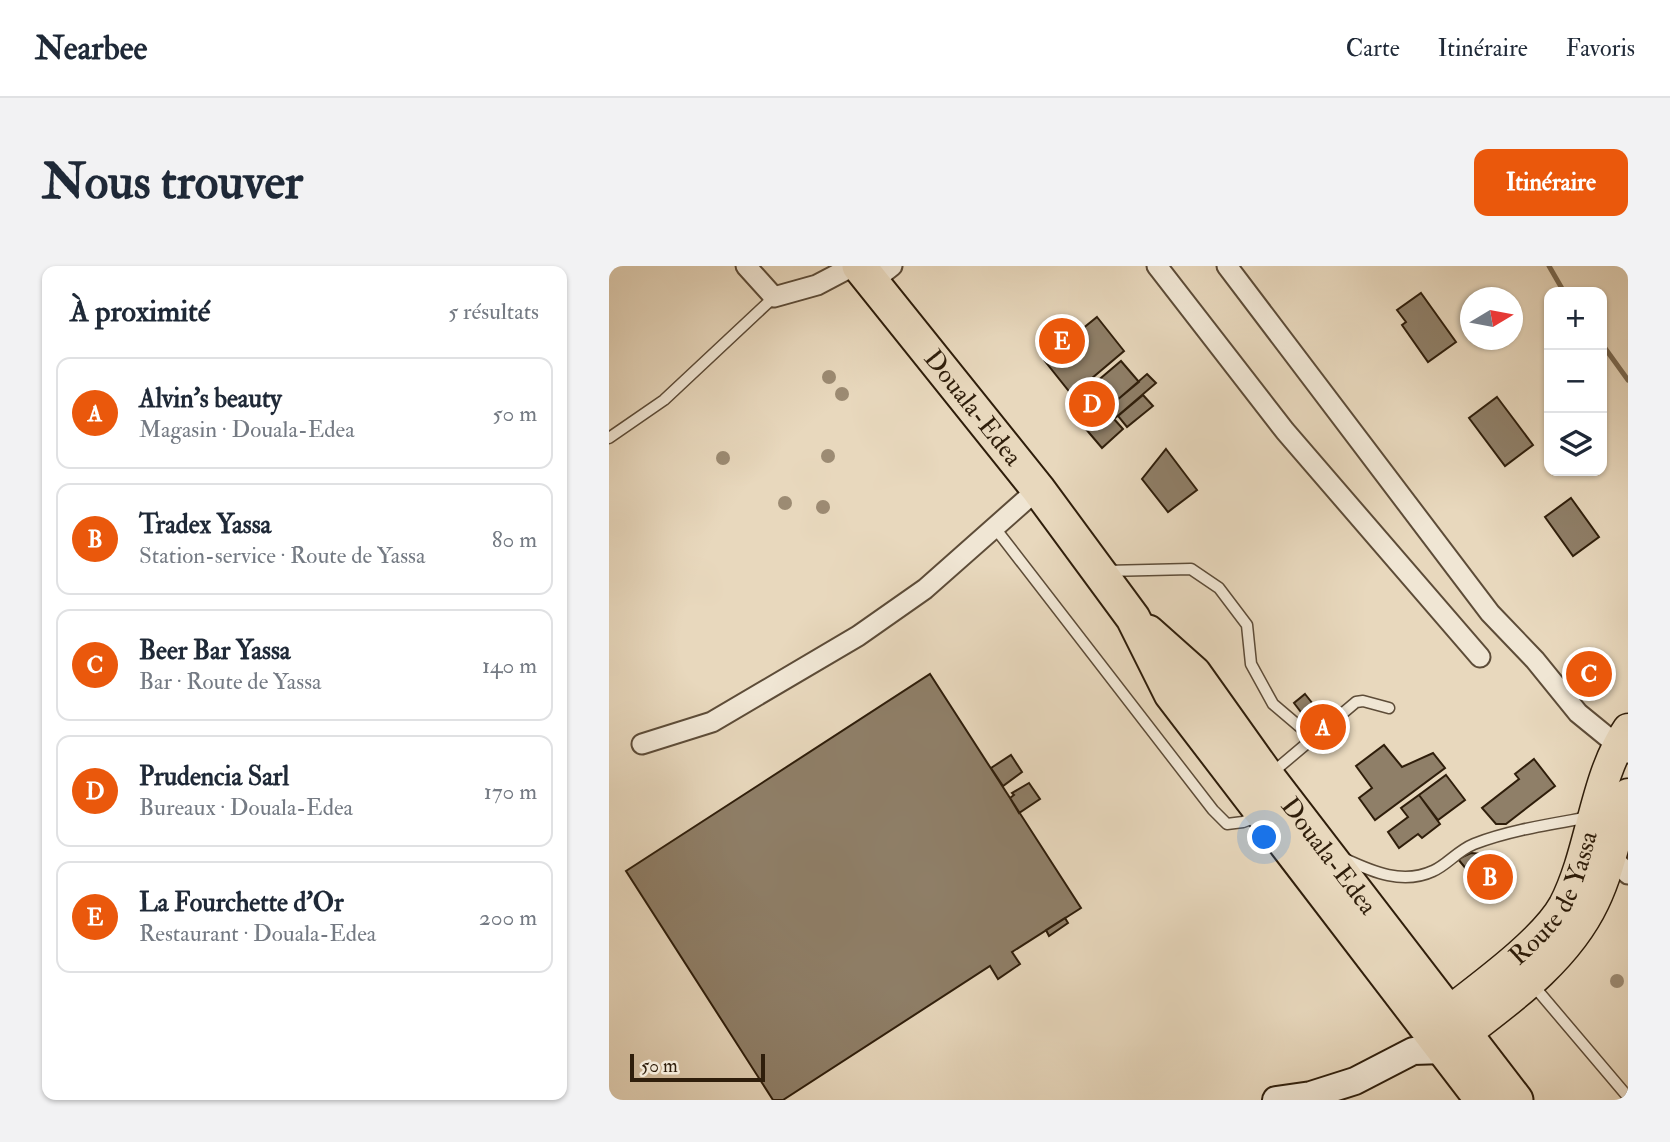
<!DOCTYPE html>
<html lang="fr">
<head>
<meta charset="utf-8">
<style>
  body { margin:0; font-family:"IM FELL Double Pica",serif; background:#f2f2f3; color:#1f2937 }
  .controls { position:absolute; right:21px; top:21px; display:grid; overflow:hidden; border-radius:14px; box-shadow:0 2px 5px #0004 }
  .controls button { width:63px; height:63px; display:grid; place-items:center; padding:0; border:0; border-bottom:2px solid #e0e1e3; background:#fff; color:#1f2937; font:35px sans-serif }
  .compass { position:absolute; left:851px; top:21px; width:63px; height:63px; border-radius:50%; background:#fff; box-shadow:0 2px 5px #0004; rotate:80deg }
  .scale { position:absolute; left:21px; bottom:18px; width:135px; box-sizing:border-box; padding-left:7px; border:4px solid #2f1e0b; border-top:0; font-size:19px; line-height:24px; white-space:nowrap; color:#2f1e0b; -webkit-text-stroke:5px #f0e6d4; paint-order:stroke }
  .you { position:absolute; left:656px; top:572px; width:24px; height:24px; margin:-18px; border:5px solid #fff; border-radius:50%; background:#1a73e8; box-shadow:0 0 0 10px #1a73e833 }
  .badge { display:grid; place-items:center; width:46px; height:46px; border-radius:50%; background:#ea580c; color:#fff; font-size:23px; font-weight:700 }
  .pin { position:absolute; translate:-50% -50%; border:4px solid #fff; box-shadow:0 2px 7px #0006 }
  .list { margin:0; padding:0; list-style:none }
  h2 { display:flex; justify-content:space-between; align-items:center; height:91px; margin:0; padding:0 28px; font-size:30px }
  h2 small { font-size:23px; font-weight:400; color:#747a83 }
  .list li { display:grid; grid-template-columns:46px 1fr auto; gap:21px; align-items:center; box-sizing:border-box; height:112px; margin:0 14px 14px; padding:0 14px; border:2px solid #e0e1e3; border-radius:14px }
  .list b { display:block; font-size:26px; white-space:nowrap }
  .list p { margin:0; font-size:23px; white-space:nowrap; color:#747a83 }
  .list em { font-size:23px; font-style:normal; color:#747a83 }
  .icon { flex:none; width:38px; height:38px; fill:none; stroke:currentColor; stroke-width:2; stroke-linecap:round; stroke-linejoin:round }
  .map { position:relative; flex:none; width:1019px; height:834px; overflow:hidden; border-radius:14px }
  header { display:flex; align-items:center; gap:42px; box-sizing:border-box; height:98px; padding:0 35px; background:#fff; border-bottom:2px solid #e0e1e3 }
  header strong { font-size:33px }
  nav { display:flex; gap:38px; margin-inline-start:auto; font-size:24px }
  .intro { display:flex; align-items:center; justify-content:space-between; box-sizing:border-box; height:168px; padding:0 42px }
  h1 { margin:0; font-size:49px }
  .button { padding:18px 32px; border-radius:14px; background:#ea580c; color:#fff; font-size:24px; font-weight:700 }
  main { display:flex; gap:42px; padding:0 42px }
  aside { flex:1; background:#fff; border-radius:14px; box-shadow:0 2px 5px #0004 }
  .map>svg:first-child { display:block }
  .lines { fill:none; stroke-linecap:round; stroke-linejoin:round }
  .stream { stroke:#786851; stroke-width:5 }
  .building { fill:#8f7f68; stroke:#2f1e0b; stroke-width:2 }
  .lane-casing { stroke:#5d4c38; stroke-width:13 }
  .street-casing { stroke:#5d4c38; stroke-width:23 }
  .secondary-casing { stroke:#2f1e0b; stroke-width:30 }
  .primary-casing { stroke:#2f1e0b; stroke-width:33 }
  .highway-casing { stroke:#2f1e0b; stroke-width:37 }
  .lane { stroke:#f0e6d4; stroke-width:10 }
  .street { stroke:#f0e6d4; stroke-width:19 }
  .secondary { stroke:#f0e6d4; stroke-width:26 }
  .primary { stroke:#e8d8bd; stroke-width:30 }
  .highway { stroke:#e8d8bd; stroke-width:33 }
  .tree { fill:#9c8b73 }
  .labels { text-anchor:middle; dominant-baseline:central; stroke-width:6; stroke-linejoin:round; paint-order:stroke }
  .street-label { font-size:26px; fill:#2f1e0b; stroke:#f0e6d4 }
</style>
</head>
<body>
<header>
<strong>Nearbee</strong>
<nav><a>Carte</a><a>Itinéraire</a><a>Favoris</a></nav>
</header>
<div class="intro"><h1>Nous trouver</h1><a class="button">Itinéraire</a></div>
<main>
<aside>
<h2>À proximité<small>5 résultats</small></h2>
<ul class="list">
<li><span class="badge">A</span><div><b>Alvin's beauty</b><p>Magasin · Douala-Edea</p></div><em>50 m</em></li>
<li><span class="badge">B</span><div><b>Tradex Yassa</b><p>Station-service · Route de Yassa</p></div><em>80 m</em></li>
<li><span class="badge">C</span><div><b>Beer Bar Yassa</b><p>Bar · Route de Yassa</p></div><em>140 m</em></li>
<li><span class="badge">D</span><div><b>Prudencia Sarl</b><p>Bureaux · Douala-Edea</p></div><em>170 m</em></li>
<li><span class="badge">E</span><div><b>La Fourchette d'Or</b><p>Restaurant · Douala-Edea</p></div><em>200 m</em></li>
</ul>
</aside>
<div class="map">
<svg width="1019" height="834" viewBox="0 0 1019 834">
  <rect width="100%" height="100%" fill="#e8d8bd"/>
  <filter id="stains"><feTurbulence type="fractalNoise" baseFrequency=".00286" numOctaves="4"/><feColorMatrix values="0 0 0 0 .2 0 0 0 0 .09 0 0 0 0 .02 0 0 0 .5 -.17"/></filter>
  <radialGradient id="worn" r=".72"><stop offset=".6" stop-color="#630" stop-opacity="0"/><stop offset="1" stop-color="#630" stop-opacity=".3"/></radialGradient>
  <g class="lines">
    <path class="stream" d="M940,0L955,26
      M993,78L1019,114"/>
  </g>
  <path class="building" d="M812,27L847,76L819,96L793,59L797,56L788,44Z
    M488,51L515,85L463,129L435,94Z
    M512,95L530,116L485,153L467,133Z
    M538,108L547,117L505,153L514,163L493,182L476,162Z
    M534,129L544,140L518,161L509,150Z
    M888,131L924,179L896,200L860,152Z
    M557,183L588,224L559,246L533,213Z
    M962,232L990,271L964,290L936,251Z
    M979,383L985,389L971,401L966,395Z
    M321,408L472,642L403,686L411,698L389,713L381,700L174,834H164L17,605Z
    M696,428L720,458L708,467L685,437Z
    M775,479L793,501L824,487L836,502L766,554L750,532L763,522L747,500Z
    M402,489L413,506L394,520L382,502Z
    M925,493L946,520L897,558H887L873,542L910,513L906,508Z
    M837,509L856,534L829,554L810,529Z
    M420,517L431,533L410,547L401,532L405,529L403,527Z
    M810,529L831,558L813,572L809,568L790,582L779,566L799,551L792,542Z
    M862,587L874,588L904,619L886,625L872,621L849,593Z
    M456,652L459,657L440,670L437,664Z"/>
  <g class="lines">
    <g class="lane-casing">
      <path id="lane" d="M0,172L55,134L165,31
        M386,262L604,544L618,558L634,556L650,550
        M497,305L582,303L610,322L638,359L642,398L664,438L704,472
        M664,506L747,436L754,435L780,442
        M736,593C764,606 794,619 824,605C838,599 848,585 865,578C901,564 943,558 981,551
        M924,719L1019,831"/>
    </g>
    <g class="street-casing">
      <path id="street" d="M137,0L165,31L208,19L244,0
        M548,0L676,165L871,391
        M618,0L881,347L926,394L969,447L1018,487
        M264,15L283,0
        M33,478L103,456L249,370L316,323L429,223
        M1001,589L1019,608"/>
    </g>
    <g class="secondary-casing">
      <path id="secondary" d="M667,834L702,829L746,815L804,785L835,784"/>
    </g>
    <g class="primary-casing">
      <g id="primary">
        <path id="s1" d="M820,761C857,731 933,679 955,639C983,585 985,512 1019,463"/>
        <path d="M838,782C892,740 955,699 985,636C1001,603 1008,564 1019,528"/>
      </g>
    </g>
    <g class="highway-casing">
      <g id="highway">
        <path id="s2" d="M250,0L429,223L524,352L562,428L873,834"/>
        <path id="s3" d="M539,366L585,407L659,511L907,834"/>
      </g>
    </g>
    <use href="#lane" class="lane"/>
    <use href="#street" class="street"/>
    <use href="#secondary" class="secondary"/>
    <use href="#primary" class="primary"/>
    <use href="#highway" class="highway"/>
  </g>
  <g class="tree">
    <circle cx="220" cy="111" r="7"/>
    <circle cx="233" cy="128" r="7"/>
    <circle cx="219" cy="190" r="7"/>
    <circle cx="114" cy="192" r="7"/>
    <circle cx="176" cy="237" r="7"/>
    <circle cx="214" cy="241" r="7"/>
    <circle cx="1008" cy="715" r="7"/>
  </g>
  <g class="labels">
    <g class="street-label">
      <text stroke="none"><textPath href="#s2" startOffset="182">Douala-Edea</textPath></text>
      <text stroke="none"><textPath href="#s3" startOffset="289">Douala-Edea</textPath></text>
      <text stroke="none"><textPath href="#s1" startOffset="184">Route de Yassa</textPath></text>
    </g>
  </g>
  <rect width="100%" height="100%" filter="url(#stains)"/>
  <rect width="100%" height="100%" fill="url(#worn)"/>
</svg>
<div class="controls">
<button>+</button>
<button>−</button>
<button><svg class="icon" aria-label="layers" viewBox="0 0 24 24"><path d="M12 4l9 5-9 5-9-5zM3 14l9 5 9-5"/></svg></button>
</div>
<svg class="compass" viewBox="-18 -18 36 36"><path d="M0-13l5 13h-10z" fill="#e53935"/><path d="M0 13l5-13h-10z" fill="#747a83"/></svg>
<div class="scale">50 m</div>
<div class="you"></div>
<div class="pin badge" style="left:714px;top:461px">A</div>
<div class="pin badge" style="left:881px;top:611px">B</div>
<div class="pin badge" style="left:980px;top:408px">C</div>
<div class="pin badge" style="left:483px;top:138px">D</div>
<div class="pin badge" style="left:453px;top:75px">E</div>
</div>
</main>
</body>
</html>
